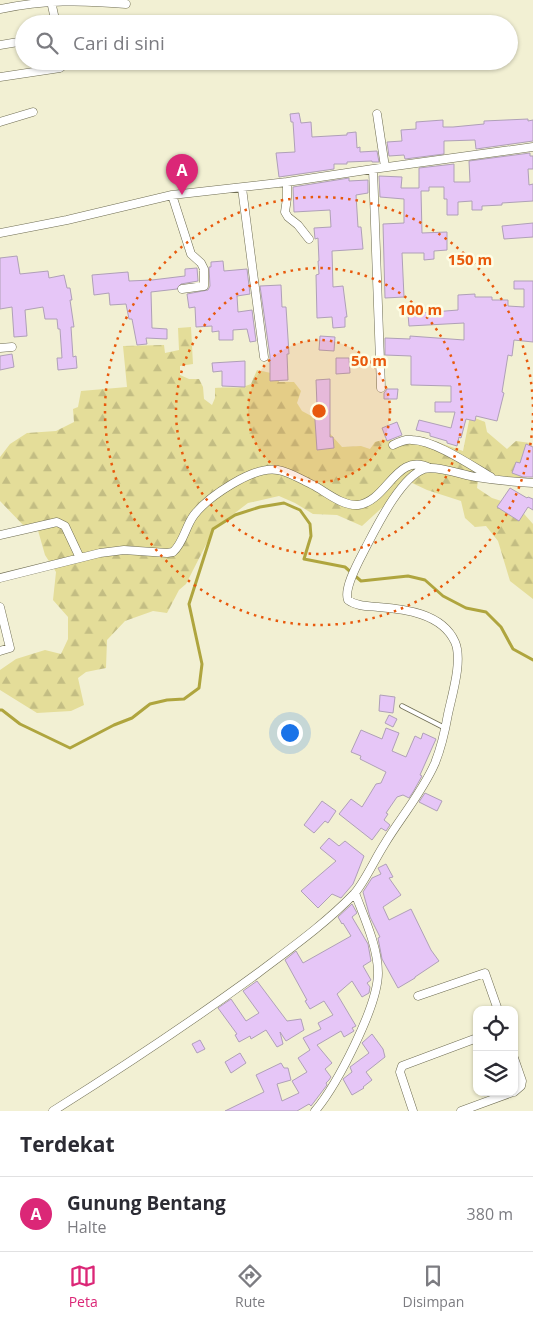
<!DOCTYPE html>
<html lang="id">
<head>
<meta charset="utf-8">
<style>
  body { margin:0; font-family:"Open Sans",sans-serif; background:#f7f7f7; color:#2b2b33 }
  .controls { position:absolute; right:15px; bottom:15px; display:grid; overflow:hidden; border-radius:10px; box-shadow:0 1px 4px #0004 }
  .controls button { width:45px; height:45px; display:grid; place-items:center; padding:0; border:0; border-bottom:1px solid #e1e1e2; background:#fff; color:#2b2b33; font:25px sans-serif }
  .you { position:absolute; left:289px; top:732px; width:18px; height:18px; margin:-12px; border:4px solid #fff; border-radius:50%; background:#1a73e8; box-shadow:0 0 0 8px #1a73e833 }
  .badge { display:grid; place-items:center; width:32px; height:32px; border-radius:50%; background:#db2777; color:#fff; font-size:16px; font-weight:700 }
  .pin { position:absolute; translate:-50% -41px; filter:drop-shadow(0 1px 2px #0008) }
  .pin::after { content:''; position:absolute; top:26px; width:18px; height:15px; background:inherit; clip-path:polygon(0 0,100% 0,50% 100%) }
  .list { margin:0; padding:0; list-style:none }
  h2 { display:flex; justify-content:space-between; align-items:center; height:65px; margin:0; padding:0 20px; font-size:21px }
  h2 small { font-size:16px; font-weight:400; color:#7c7c81 }
  .list li { display:grid; grid-template-columns:32px 1fr auto; gap:15px; align-items:center; box-sizing:border-box; height:75px; padding:0 20px; border-top:1px solid #e1e1e2 }
  .list b { display:block; font-size:19px; white-space:nowrap }
  .list p { margin:0; font-size:16px; white-space:nowrap; color:#7c7c81 }
  .list em { font-size:16px; font-style:normal; color:#7c7c81 }
  .icon { flex:none; width:28px; height:28px; fill:none; stroke:currentColor; stroke-width:2; stroke-linecap:round; stroke-linejoin:round }
  .map { position:relative; flex:none; width:533px; height:1111px; overflow:hidden }
  .search { position:absolute; background:#fff; box-shadow:0 1px 4px #0004; left:15px; right:15px; top:15px; height:55px; display:flex; align-items:center; gap:12px; box-sizing:border-box; padding:0 18px; border-radius:28px; color:#7c7c81; font-size:19px }
  .sheet { height:140px; background:#fff }
  nav { display:flex; justify-content:space-around; align-items:center; box-sizing:border-box; height:70px; border-top:1px solid #e1e1e2; background:#fff; font-size:14px; color:#7c7c81 }
  nav a { display:grid; justify-items:center; gap:2px }
  nav .on { color:#db2777 }
  .map>svg:first-child { display:block }
  .forest { fill:url(#forest-firs) }
  .lines { fill:none; stroke-linecap:round; stroke-linejoin:round }
  .stream { stroke:#afa53e; stroke-width:3 }
  .building { fill:#e6c6f7; stroke:#afa0b7 }
  .lane-casing { stroke:#6f6d53; stroke-width:5.5 }
  .street-casing { stroke:#6f6d53; stroke-width:9 }
  .lane { stroke:#fff; stroke-width:4 }
  .street { stroke:#fff; stroke-width:8 }
  .ring { fill:none; stroke:#e8590c; stroke-width:2.5; stroke-dasharray:2.5 5 }
  .centre { fill:#e8590c; stroke:#fefde5; stroke-width:2.5 }
  .ring-label { font-size:15px; text-anchor:middle; font-weight:bold; fill:#e8590c; stroke:#fefde5; stroke-width:5; stroke-linejoin:round; paint-order:stroke }
</style>
</head>
<body>
<div class="map">
<svg width="533" height="1111" viewBox="0 0 533 1111">
  <defs>
    <pattern id="forest-firs" width="22" height="20" patternUnits="userSpaceOnUse" patternTransform="scale(1.25)"><rect width="22" height="20" fill="#e4dd99"/><path d="M5 1l3.5 6h-7zM16 11l3.5 6h-7z" fill="#c3bd83"/></pattern>
  </defs>
  <rect width="100%" height="100%" fill="#f2f0d3"/>
  <path class="forest" d="M191,327L193,364L180,366V375L189,379H199L203,387L204,399L212,405L215,398V388C230,386 237,390 251,384L257,370L271,373L279,382H294L301,391L297,403L302,411L317,419L342,447L361,446L370,449L375,442L386,439L404,442L423,437L463,451L470,416L485,422L487,432L507,449L516,441L530,443L526,487L478,480L477,488L492,498L517,506L533,524V599L510,581L498,541L486,526L475,527L465,518L461,501L427,490L410,482L362,526L337,515L313,514L295,503L279,496L248,503L214,529L186,584L179,590L167,613L153,611L125,621L107,640L106,668L86,672L78,678L84,705L71,711L37,713L0,690V670L16,659L45,650L61,654L68,639V617L53,600L56,572L45,555L37,527H25L0,501V457L10,444L27,433L56,431L74,422L73,409L78,407L81,391L127,387L123,346L164,345L165,353L179,350L178,328Z"/>
  <g class="lines">
    <path class="stream" d="M0,710H2L20,724L70,748L114,725L132,718L150,704L167,700L184,699L199,688L202,664L189,604L213,529L235,515L260,507L284,503L300,510L310,524L311,536L304,559L345,567L361,581L408,576L425,580L443,596L466,608L486,612L501,627L513,649L533,660"/>
  </g>
  <path class="building" d="M299,113L301,123L311,122L312,137L347,135V133L356,132L357,148L360,147V152L377,151L379,162H372V161L347,162V164H334V169L279,177L276,153L295,152L293,122H291L290,114Z
    M528,119V121L533,120V141L476,149L475,140L444,141V154L405,159L404,155L389,156L387,142L402,141L401,130L416,129V122L443,120V127H453L484,124V121Z
    M530,153V156H533V169H528L529,185L533,184V201L502,203V205L482,206V210H472V201L458,202V215H447V199H444V187H429V191H421L422,233L447,232V250L434,251V259L424,260V253H402L404,297L385,298L383,224L404,223V199L380,197L379,176L402,177L401,188H419V168L454,164V182H470L469,161Z
    M349,178V181L368,180V193L356,195L358,227H361L363,249L332,251L333,287L343,286L347,317H345V327L333,328L332,317L317,318L316,275L319,274L318,261H319L318,238L315,239L314,228L331,227L330,210L294,212L293,187Z
    M533,223V237L504,239L502,226Z
    M17,256L20,274L48,271L49,278L64,275L67,288H70L72,300H70L74,327H71L73,357L76,356L77,368L58,370L57,358H62L60,329H58L57,319H45L43,307L25,310L27,336L14,337L12,307L0,309V258Z
    M223,261L224,271L247,269L250,294L237,296L238,312L252,310L256,341L250,342L247,329L233,330V340H219V331L212,332V326L196,327L195,307L189,308L187,294L208,290L210,286L209,267H211V262Z
    M197,268L198,281L181,284L177,289L151,292L152,328L167,329V339L146,338L147,344L137,345L132,319H129L126,304L110,305L109,293L94,295L92,275L128,272L129,281L152,280L185,276V269Z
    M514,281H533V342L514,340L512,356L508,355L502,392L504,393L497,421L476,416L475,421L466,419L461,438L459,437L457,446L447,443V441L430,436V433L416,430L419,420L451,428L455,412H435V402H451V386L411,385V356L385,355V338L410,339V336L464,340V323L409,326L408,314L458,310V295L475,294V297H492V300H508V306L524,307V289H514Z
    M281,285L282,307H286L289,354H287L288,380L270,381V356L260,286Z
    M320,336L335,337L334,351L319,350Z
    M12,354L14,367L0,370V356Z
    M336,358H349L350,373L336,374Z
    M245,361V387L222,386V371L213,372L212,363Z
    M330,379V437H333L334,448L317,450L314,406H317L316,380Z
    M387,389H398L397,399H384V393Z
    M397,422L402,435L387,441L382,428Z
    M526,444L533,447V477H523L512,473L516,462L520,463Z
    M510,488L527,498L528,497L533,499V510L528,507L519,521L497,507Z
    M380,695L395,697L393,713L379,711Z
    M389,715L397,719L393,727L385,723Z
    M386,728L399,733L392,751L406,757L415,736L421,739L423,733L436,739L420,775L422,776L413,792L409,798L403,795L397,797L386,813L388,814L384,820L390,825L386,831L381,828L372,840L339,814L351,799L362,807L376,784L381,783L386,772L360,759L361,756L351,752L361,730L382,739Z
    M425,793L442,801L437,811L419,802Z
    M322,801L336,811L328,823L325,821L314,833L304,825Z
    M329,838L339,846L345,841L364,856L353,884L341,898L332,894L318,908L301,891L336,861L320,848Z
    M386,864L393,877L389,878L401,895L383,907L389,920L411,909L431,950L439,961L415,977V978L398,988L382,959L378,938L380,937L370,917L363,892L372,878L381,874L378,868Z
    M352,904L357,913L352,917L368,944L371,961L363,966L371,980L367,983L370,987L369,993L362,997L352,981L337,994L356,1026L352,1028L354,1031L344,1037L341,1031L317,1045L332,1063L325,1069L331,1077L329,1080L326,1083L327,1085L311,1106L309,1104L297,1111H225L264,1092L256,1075L281,1063L284,1068H288L291,1080L277,1084L282,1101L299,1093L292,1081L307,1072L298,1058L310,1050L303,1038L321,1029L318,1023L333,1015L324,1001L310,1009L305,1001L307,1000L285,960L296,951L303,963L351,936L343,923L342,924L338,917Z
    M257,981L287,1021L301,1019L304,1030L286,1041L280,1032L283,1044L277,1047L266,1030L251,1039L250,1036L239,1042L235,1035L237,1034L218,1008L231,999L246,1021L259,1013L243,991Z
    M372,1034L383,1049L385,1057L366,1072L372,1080L363,1087L364,1088L352,1095L343,1079L352,1072L350,1067L369,1053L362,1043Z
    M200,1040L205,1049L197,1053L192,1044Z
    M240,1053L246,1063L231,1073L225,1062Z"/>
  <g class="lines">
    <g class="lane-casing">
      <path id="lane" d="M402,706L445,728"/>
    </g>
    <g class="street-casing">
      <path id="street" d="M51,1L56,24
        M0,9C45,0 80,0 126,4
        M0,45L24,41
        M0,77L60,68L64,65V61
        M377,114L385,167
        M0,122L33,112
        M373,169L381,388
        M287,182V198L285,212L288,217L298,225L309,239
        M242,188L264,357
        M172,195L191,254L201,263L204,269V286L182,289
        M0,233L67,220L172,195L287,182L373,169L533,147
        M0,348L12,347
        M393,445C399,442 405,439 412,440C434,440 472,466 491,477
        M0,535L57,522L65,526L80,558
        M0,578L100,553L124,550L167,553L173,552C184,542 185,527 194,515C208,497 254,465 278,470C290,472 302,480 313,485C326,492 342,506 358,505C388,501 396,451 430,468
        M0,607L10,648L0,651
        M418,996L485,973L498,1010
        M514,1058L522,1081L521,1086L514,1092
        M53,1111C123,1067 191,1022 258,973C291,948 325,924 354,894C364,883 375,859 384,845C400,818 422,793 435,763C441,748 445,731 448,714C452,695 463,660 455,642C442,613 404,609 378,607C367,606 356,606 348,600C343,588 360,559 366,547C377,526 401,477 424,469C437,465 462,475 476,477C495,480 514,482 533,483
        M315,1111C337,1085 378,1006 378,973C378,947 364,917 355,893
        M413,1111L400,1072L402,1066L477,1038
        M461,1111L513,1092"/>
    </g>
    <use href="#lane" class="lane"/>
    <use href="#street" class="street"/>
  </g>
  <circle cx="319" cy="411" r="71" fill="#e8590c" fill-opacity=".12"/>
  <g class="ring">
    <circle cx="319" cy="411" r="71"/>
    <circle cx="319" cy="411" r="143"/>
    <path d="M533 413A214 214 0 1 1 533 409"/>
  </g>
  <circle cx="319" cy="411" r="8" class="centre"/>
  <g class="ring-label">
    <text x="470" y="265">150 m</text>
    <text x="420" y="315">100 m</text>
    <text x="369" y="366">50 m</text>
  </g>
</svg>
<div class="controls">
<button><svg class="icon" aria-label="locate" viewBox="0 0 24 24"><circle cx="12" cy="12" r="6"/><path d="M12 2v4M12 18v4M2 12h4M18 12h4"/></svg></button>
<button><svg class="icon" aria-label="layers" viewBox="0 0 24 24"><path d="M12 4l9 5-9 5-9-5zM3 14l9 5 9-5"/></svg></button>
</div>
<div class="you"></div>
<div class="pin badge" style="left:182px;top:195px">A</div>
<div class="search"><svg class="icon" aria-label="search" viewBox="0 0 24 24"><circle cx="10" cy="10" r="6"/><path d="M15 15l6 6"/></svg>Cari di sini</div>
</div>
<section class="sheet">
<h2>Terdekat<small></small></h2>
<ul class="list">
<li><span class="badge">A</span><div><b>Gunung Bentang</b><p>Halte</p></div><em>380 m</em></li>
</ul>
</section>
<nav>
<a class="on"><svg class="icon" aria-label="map" viewBox="0 0 24 24"><path d="M3 6l6-2 6 2 6-2v14l-6 2-6-2-6 2zM9 4v14M15 6v14"/></svg>Peta</a>
<a><svg class="icon" aria-label="directions" viewBox="0 0 24 24"><path d="M12 3l9 9-9 9-9-9zM9 14v-3h6M13 9l2 2-2 2"/></svg>Rute</a>
<a><svg class="icon" aria-label="saved" viewBox="0 0 24 24"><path d="M7 4h10v16l-5-4-5 4z"/></svg>Disimpan</a>
</nav>
</body>
</html>
